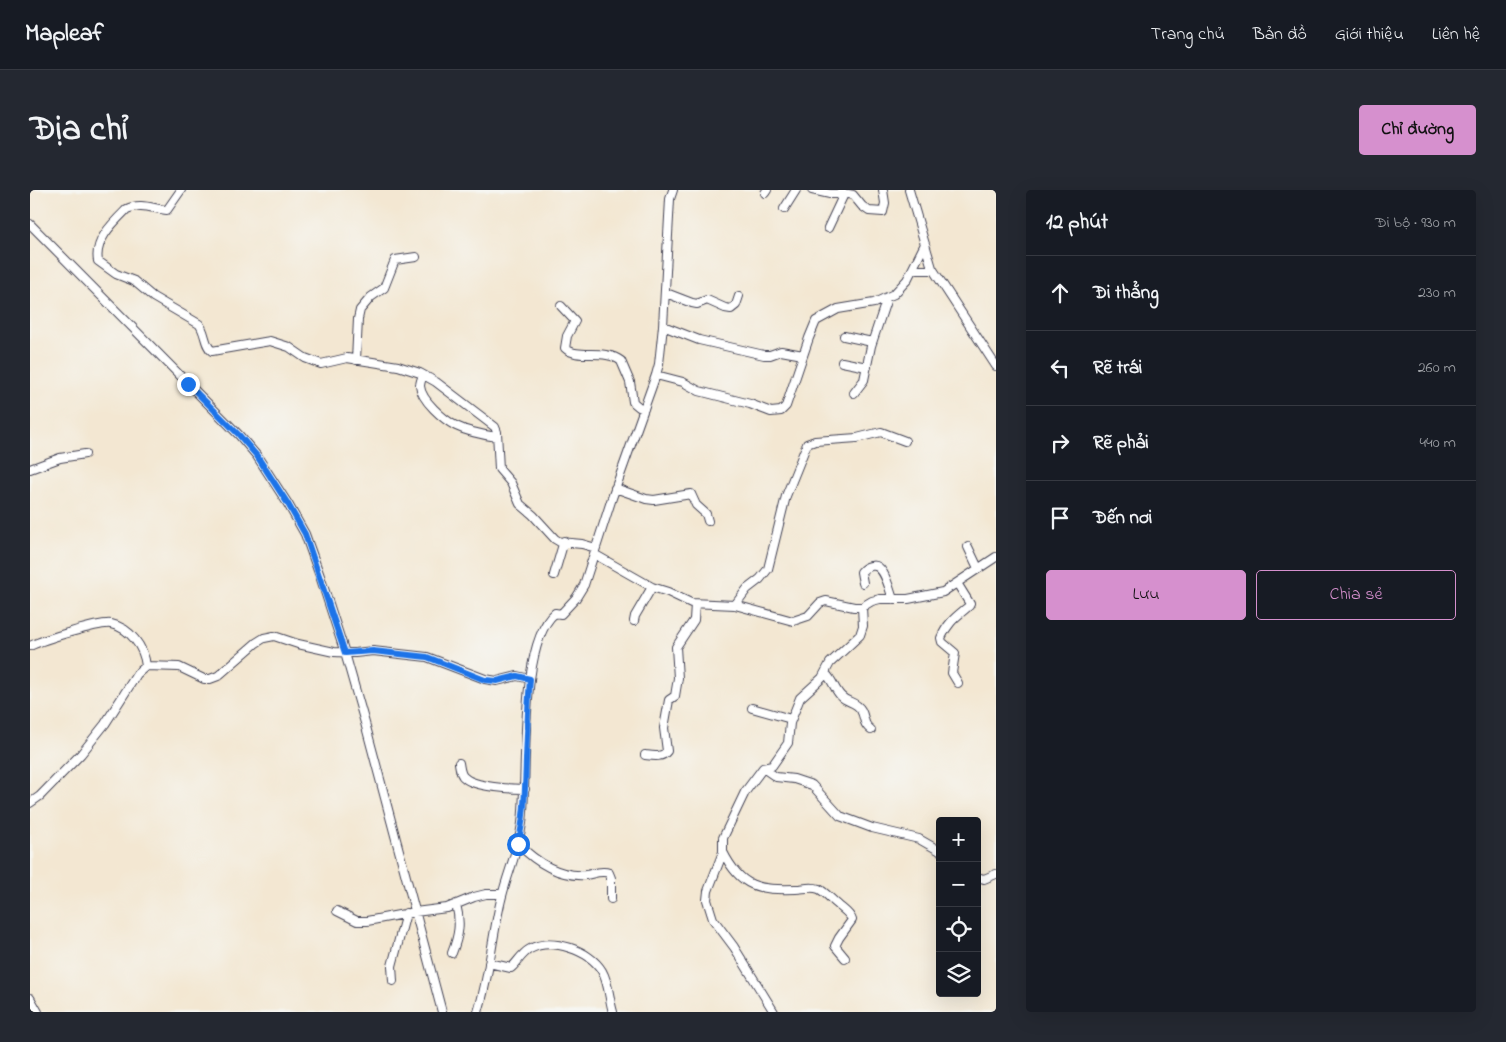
<!DOCTYPE html>
<html lang="vi">
<head>
<meta charset="utf-8">
<style>
  body { margin:0; font-family:"Indie Flower",sans-serif; background:#242831; color:#f1f3f6 }
  .controls { position:absolute; right:15px; bottom:15px; display:grid; overflow:hidden; border-radius:5px; box-shadow:0 5px 20px #0002 }
  .controls button { width:45px; height:45px; display:grid; place-items:center; padding:0; border:0; border-bottom:1px solid #363941; background:#171b24; color:#f1f3f6; font:25px sans-serif }
  .stop { position:absolute; width:15px; height:15px; margin:-11px; border:4px solid #1a73e8; border-radius:50%; background:#fff }
  .stop.end { background:#1a73e8; border-color:#fff; box-shadow:0 1px 5px #0008 }
  .list { margin:0; padding:0; list-style:none }
  h2 { display:flex; justify-content:space-between; align-items:center; height:65px; margin:0; padding:0 20px; font-size:21px }
  h2 small { font-size:16px; font-weight:400; color:#9ea1a6 }
  .list li { display:grid; grid-template-columns:32px 1fr auto; gap:15px; align-items:center; box-sizing:border-box; height:75px; padding:0 20px; border-top:1px solid #363941 }
  .list b { display:block; font-size:19px; white-space:nowrap }
  .list em { font-size:16px; font-style:normal; color:#9ea1a6 }
  .actions { display:flex; gap:10px; padding:15px 20px }
  .actions a { flex:1; padding:11px 0; border:1px solid #d690ce; border-radius:5px; text-align:center; font-size:18px; color:#d690ce }
  .actions .main { background:#d690ce; color:#111 }
  .icon { flex:none; width:28px; height:28px; fill:none; stroke:currentColor; stroke-width:2; stroke-linecap:round; stroke-linejoin:round }
  .map { position:relative; flex:none; width:966px; height:822px; overflow:hidden; border-radius:5px }
  header { display:flex; align-items:center; gap:30px; box-sizing:border-box; height:70px; padding:0 25px; background:#171b24; border-bottom:1px solid #363941 }
  header strong { font-size:24px }
  nav { display:flex; gap:28px; margin-inline-start:auto; font-size:18px }
  .intro { display:flex; align-items:center; justify-content:space-between; box-sizing:border-box; height:120px; padding:0 30px }
  h1 { margin:0; font-size:35px }
  .button { padding:12px 22px; border-radius:5px; background:#d690ce; color:#111; font-size:18px; font-weight:700 }
  main { display:flex; gap:30px; padding:0 30px }
  aside { flex:1; background:#171b24; border-radius:5px; box-shadow:0 5px 20px #0002 }
  .map>svg:first-child { display:block }
  .lines { fill:none; stroke-linecap:round; stroke-linejoin:round }
  .minor-casing { stroke:#414052; stroke-width:10 }
  .minor { stroke:#fff; stroke-width:8 }
  .route { stroke:#1a73e8; stroke-width:6 }
</style>
</head>
<body>
<header>
<strong>Mapleaf</strong>
<nav><a>Trang chủ</a><a>Bản đồ</a><a>Giới thiệu</a><a>Liên hệ</a></nav>
</header>
<div class="intro"><h1>Địa chỉ</h1><a class="button">Chỉ đường</a></div>
<main>
<div class="map">
<svg width="966" height="822" viewBox="0 0 966 822">
  <rect width="100%" height="100%" fill="#f6f6f2"/>
  <filter id="ink" filterUnits="userSpaceOnUse"><feTurbulence type="fractalNoise" baseFrequency=".02" numOctaves="2"/><feDisplacementMap in="SourceGraphic" scale="10" xChannelSelector="R" yChannelSelector="G"/><feConvolveMatrix kernelMatrix="1 2 1 2 8 2 1 2 1" color-interpolation-filters="sRGB"/></filter>
  <filter id="wash" filterUnits="userSpaceOnUse"><feTurbulence type="fractalNoise" baseFrequency=".0096" numOctaves="4" result="noise"/><feDisplacementMap in="SourceGraphic" scale="20" xChannelSelector="R" yChannelSelector="G"/><feGaussianBlur stdDeviation="1.12" result="paint"/><feColorMatrix in="noise" values="0 0 0 0 0 0 0 0 0 0 0 0 0 0 0 0 0 1.4 0 .05"/><feComposite in="paint" operator="in"/></filter>
  <g filter="url(#wash)">
    <rect width="100%" height="100%" fill="#f3e7d2"/>
  </g>
  <g filter="url(#ink)">
    <g class="lines">
      <g class="minor-casing">
        <path id="minor" d="M151,0L137,20C124,19 110,12 97,19C84,32 64,50 68,71L86,84L104,91L123,107L169,134C176,142 174,155 182,161L240,151L259,157L275,168L291,174L317,168L368,176L390,183L406,192L465,237L467,242L469,279L481,293L490,314L503,325L525,349L530,352L552,354L566,358
          M782,0L800,4H818L823,5L832,16L839,21L853,22L855,13L853,0
          M879,0L902,78L966,176
          M735,3L737,0
          M754,19L766,0
          M0,34L209,245L227,266L258,314L275,344L290,386L315,463L335,533L412,822
          M798,38L814,4
          M883,78L888,80H902
          M636,103L662,113L667,114L677,110L695,118L701,119L706,115L709,106
          M531,116L545,131L537,146L535,158C547,170 575,158 591,171L600,192L603,212L609,217L614,219
          M633,136L669,150L734,165H740L751,161L773,165
          M814,146L842,152
          M326,170L328,129L330,120L341,107L354,98L365,70L386,67
          M812,172L837,177
          M393,185C392,188 390,192 390,196C391,210 414,230 426,236C438,242 454,245 467,247
          M626,185L653,192L669,201L720,214L741,222L751,221L756,216L779,148L786,131L808,119L844,113L864,104L877,90L895,54
          M824,203L834,190L841,156L857,108
          M0,279L30,268L55,264
          M585,298L616,309L624,310L661,304L666,315L676,324L678,331
          M938,357L948,378
          M564,364L622,397L638,402L661,413L705,415L763,431L778,426L790,413L796,411L824,417H832L842,411L850,409H878L913,402L966,367
          M524,385L534,351
          M833,393L831,382C834,378 836,377 841,376C854,372 859,399 863,409
          M927,393L940,414L939,416C926,427 918,432 911,448L912,452L925,463L922,483L928,493
          M705,415L717,399L730,389L738,379L756,306L777,254L785,251L827,248L851,242L875,251
          M604,431L605,426L622,397
          M0,456C12,450 70,432 81,434C100,438 114,457 116,476
          M795,483C803,490 804,499 811,506C817,513 826,511 831,520C836,529 832,533 841,540
          M722,518L761,529
          M615,565C623,566 632,568 637,561L634,538L639,510L645,506L648,488L646,457L664,430L665,414
          M429,573C430,578 430,585 435,588C445,597 481,599 495,599
          M733,578L746,587L764,589L782,595L810,626L842,638L889,649L910,661
          M0,613L10,606L51,564L75,534L107,484L116,476L149,477L174,489H180L188,486L226,453L234,448L244,446L268,454L304,462L325,463L343,461L397,467L455,489L467,491L487,486L500,489
          M488,654C506,672 528,687 555,685C563,684 571,680 579,683L581,688V709
          M693,662C711,698 728,700 766,699C773,699 781,696 789,699C795,702 801,709 807,714C812,719 820,723 822,730L809,748L805,756L815,768
          M947,687L954,689L966,684
          M307,721L327,731H337L385,722L417,718L444,707L456,704H472
          M422,763C429,745 431,733 426,714
          M459,773L481,778C488,772 491,764 500,759C521,747 560,760 572,781C579,793 579,809 583,822
          M363,791L362,776L376,723
          M0,808L8,822
          M448,822C460,785 462,744 472,706C478,682 489,658 492,633C498,584 488,454 525,423L531,424L546,408L554,395L582,308L626,185L629,174L633,136L640,9L643,0
          M744,822L704,757L683,729L677,710L678,701L693,662V648L715,602L733,578L742,576L758,553L760,533L770,508L792,488L800,473L830,445L833,436L832,417"/>
      </g>
      <use href="#minor" class="minor"/>
    </g>
  </g>
  <g class="lines" filter="url(#ink)">
    <path class="route" d="M158,194L209,245L227,266L258,314L275,344L315,463L343,461L397,467L455,490L467,491L487,486L500,489C498,516 497,543 496,570C495,598 495,626 488,654"/>
  </g>
</svg>
<div class="controls">
<button>+</button>
<button>−</button>
<button><svg class="icon" aria-label="locate" viewBox="0 0 24 24"><circle cx="12" cy="12" r="6"/><path d="M12 2v4M12 18v4M2 12h4M18 12h4"/></svg></button>
<button><svg class="icon" aria-label="layers" viewBox="0 0 24 24"><path d="M12 4l9 5-9 5-9-5zM3 14l9 5 9-5"/></svg></button>
</div>
<div class="stop" style="left:488px;top:654px"></div>
<div class="stop end" style="left:158px;top:194px"></div>
</div>
<aside>
<h2>12 phút<small>Đi bộ · 930 m</small></h2>
<ul class="list">
<li><svg class="icon" aria-label="ahead" viewBox="0 0 24 24"><path d="M12 20V5M6 11l6-6 6 6"/></svg><div><b>Đi thẳng</b></div><em>230 m</em></li>
<li><svg class="icon" aria-label="left" viewBox="0 0 24 24"><path d="M17 20v-9H6M10 6l-5 5 5 5"/></svg><div><b>Rẽ trái</b></div><em>260 m</em></li>
<li><svg class="icon" aria-label="right" viewBox="0 0 24 24"><path d="M7 20v-9h11M14 6l5 5-5 5"/></svg><div><b>Rẽ phải</b></div><em>440 m</em></li>
<li><svg class="icon" aria-label="arrive" viewBox="0 0 24 24"><path d="M6 21V4h12l-3 4 3 4H6"/></svg><div><b>Đến nơi</b></div></li>
</ul>
<div class="actions"><a class="main">Lưu</a><a>Chia sẻ</a></div>
</aside>
</main>
</body>
</html>
